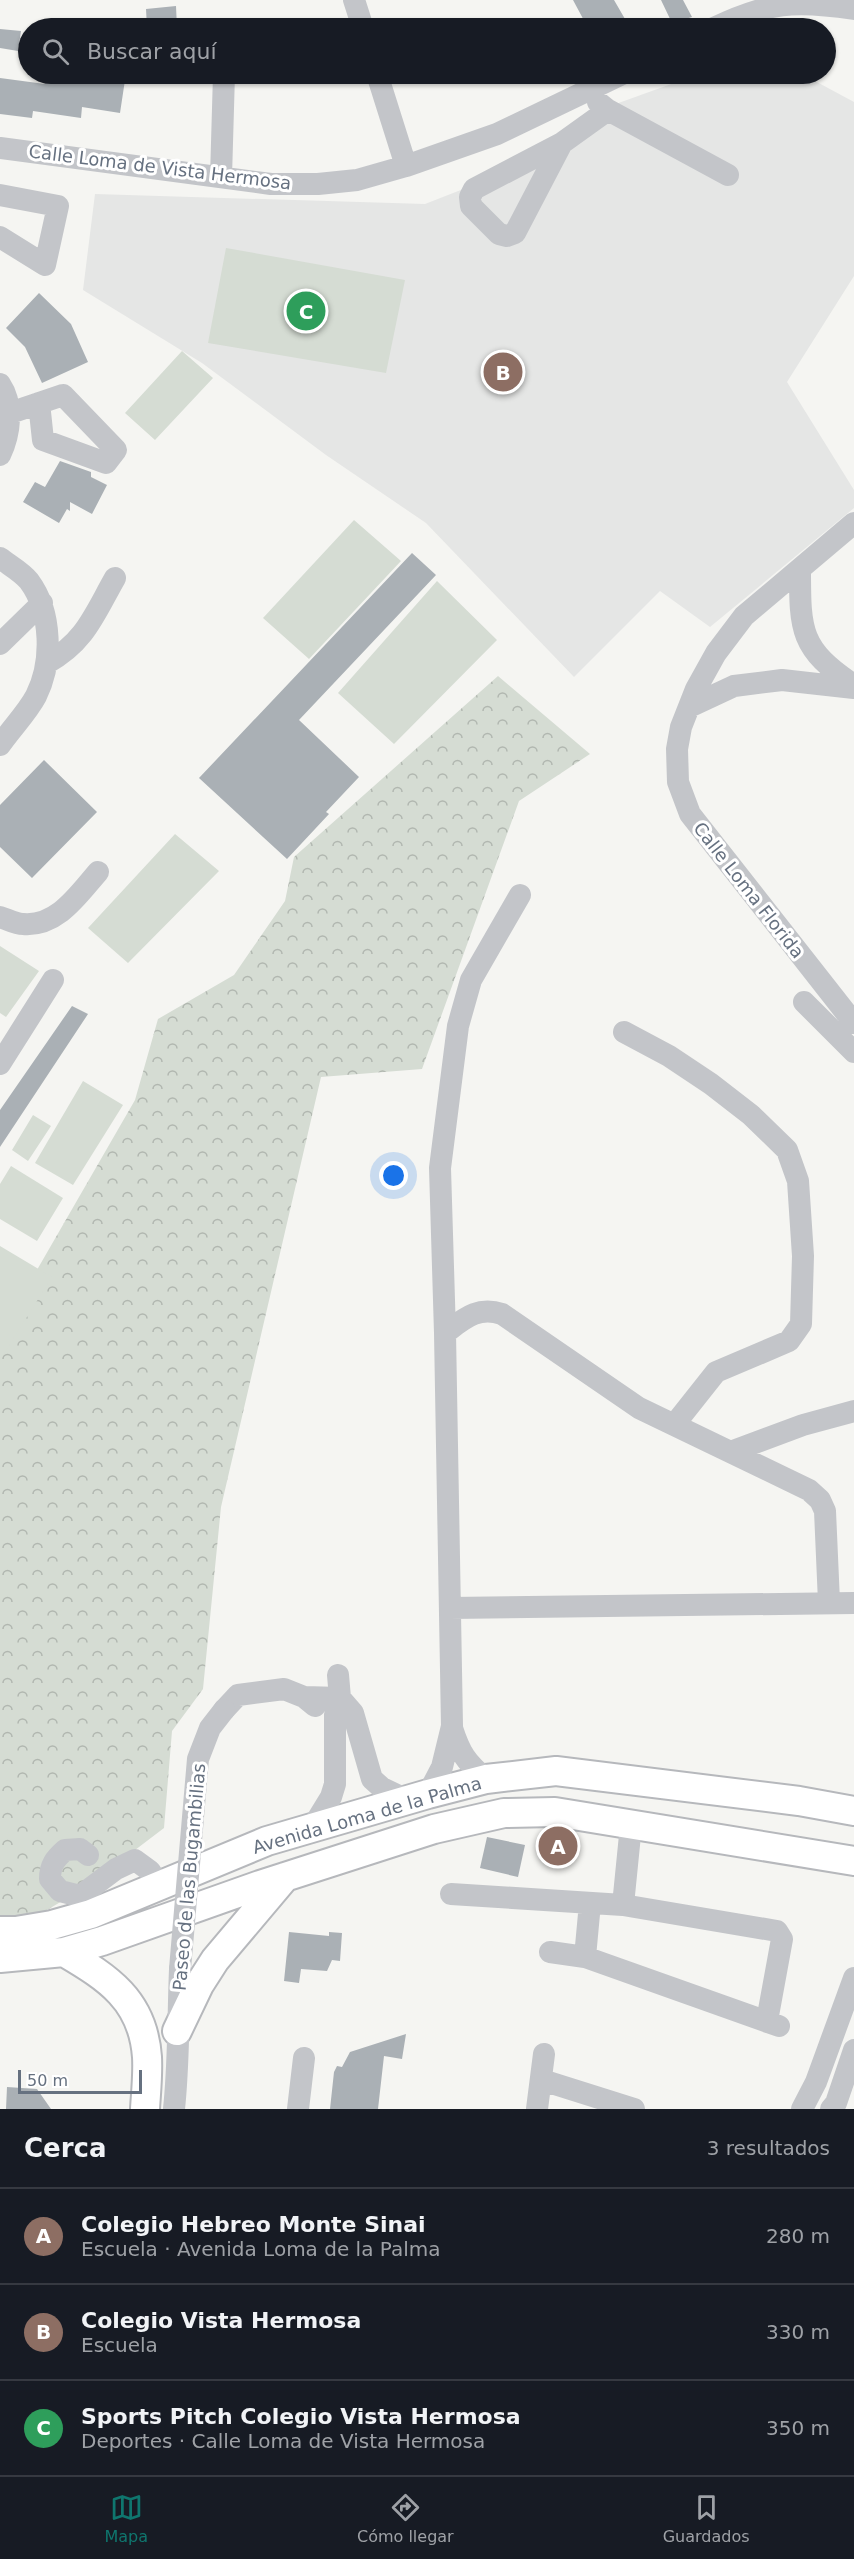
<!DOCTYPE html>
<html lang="es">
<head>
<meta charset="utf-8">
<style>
  body { margin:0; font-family:"DejaVu Sans",sans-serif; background:#20242c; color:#f1f3f6 }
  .scale { position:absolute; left:18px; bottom:15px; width:124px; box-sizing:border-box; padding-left:6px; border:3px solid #667180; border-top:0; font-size:16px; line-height:21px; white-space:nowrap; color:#667180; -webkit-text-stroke:4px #fff; paint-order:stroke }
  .you { position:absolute; left:394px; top:1176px; width:21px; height:21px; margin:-15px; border:4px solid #fff; border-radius:50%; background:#1a73e8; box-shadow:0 0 0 9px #1a73e833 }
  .badge { display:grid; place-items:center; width:39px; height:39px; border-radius:50%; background:#0f766e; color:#fff; font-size:20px; font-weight:700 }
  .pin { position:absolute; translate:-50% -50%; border:3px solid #fff; box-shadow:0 2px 6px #0006 }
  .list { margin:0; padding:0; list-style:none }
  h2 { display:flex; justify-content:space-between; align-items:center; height:78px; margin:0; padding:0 24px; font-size:26px }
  h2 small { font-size:20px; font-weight:400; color:#9ea1a6 }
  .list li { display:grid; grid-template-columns:39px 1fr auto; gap:18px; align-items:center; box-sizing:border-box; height:96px; padding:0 24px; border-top:2px solid #363941 }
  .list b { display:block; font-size:22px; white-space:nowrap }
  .list p { margin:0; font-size:20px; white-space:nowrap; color:#9ea1a6 }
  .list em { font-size:20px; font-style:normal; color:#9ea1a6 }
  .icon { flex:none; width:33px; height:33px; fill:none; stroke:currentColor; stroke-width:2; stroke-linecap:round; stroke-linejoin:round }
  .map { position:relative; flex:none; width:854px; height:2109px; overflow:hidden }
  .search { position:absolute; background:#171b24; box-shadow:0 2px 4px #0004; left:18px; right:18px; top:18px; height:66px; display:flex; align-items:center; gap:15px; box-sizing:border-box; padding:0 21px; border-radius:33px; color:#9ea1a6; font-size:22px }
  .sheet { height:366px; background:#171b24 }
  nav { display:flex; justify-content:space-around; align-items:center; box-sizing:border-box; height:84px; border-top:2px solid #363941; background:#171b24; font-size:16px; color:#9ea1a6 }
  nav a { display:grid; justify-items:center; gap:3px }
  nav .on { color:#0f766e }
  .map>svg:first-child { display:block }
  .built { fill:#e5e6e5 }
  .forest { fill:url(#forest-crowns) }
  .garden { fill:#d5dcd3 }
  .building { fill:#aab0b5 }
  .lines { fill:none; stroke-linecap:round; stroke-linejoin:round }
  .major-casing { stroke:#b6b8bc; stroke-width:32 }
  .minor { stroke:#c3c5c9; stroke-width:22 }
  .major { stroke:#fff; stroke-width:28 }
  .minor-bridge { stroke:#c3c5c9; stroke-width:22 }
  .labels { text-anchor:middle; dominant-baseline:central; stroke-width:6; stroke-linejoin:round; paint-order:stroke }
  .street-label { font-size:18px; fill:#667180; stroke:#fff }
</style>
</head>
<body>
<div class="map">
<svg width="854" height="2109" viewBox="0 0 854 2109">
  <defs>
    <pattern id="forest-crowns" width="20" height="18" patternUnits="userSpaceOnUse" patternTransform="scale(1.5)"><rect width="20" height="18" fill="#d5dcd3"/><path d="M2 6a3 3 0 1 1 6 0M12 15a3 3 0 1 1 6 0" fill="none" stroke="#b1b7b0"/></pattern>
  </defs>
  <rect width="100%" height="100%" fill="#f5f5f2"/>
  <path class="built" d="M699,74H802L854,102V276L787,382L854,490V508L710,627L660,591L574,677L426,523L326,455L202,363L83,290L95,194L425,204L512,170L613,105Z"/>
  <path class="forest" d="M498,676L590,754L519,801L422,1069L321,1077L221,1507L203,1689L172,1731L164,1828L89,1885L0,1938V1334L135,1100L158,1019L234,975L285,901L294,857Z"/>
  <path class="garden" d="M226,248L405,280L386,373L208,343Z
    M182,351L213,378L155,440L125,413Z
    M354,520L401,561L309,659L263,618Z
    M437,581L497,640L394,744L338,693Z
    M175,834L219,871L128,963L88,928Z
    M0,946L39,971L6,1017L0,1013Z
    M83,1081L123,1105L73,1185L35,1163Z
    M33,1115L51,1126L28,1161L12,1150Z
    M11,1166L63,1198L37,1241L0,1219V1184Z
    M0,1246L52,1277L0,1360Z"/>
  <path class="building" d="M573,0H614L625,19L612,28H588Z
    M661,0H683L692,17L672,23Z
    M176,6L177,28H147L146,9Z
    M0,29L21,31L18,51L0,48Z
    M47,74L87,77L88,74H101V76L125,80L120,113L82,107L81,118L33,111L32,118L0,114V78L45,84Z
    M39,293L71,324L88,362L42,383L25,347L6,328Z
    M60,461L91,472V477L107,485L92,514L70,502V511L67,509L59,523L23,502L35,482L45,487Z
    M412,553L436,575L299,720L359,777L326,812L329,814L287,859L199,778Z
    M44,760L97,812L32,878L0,847V805Z
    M72,1006L88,1014L0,1147V1110Z
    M487,1837L525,1845L518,1877L480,1868Z
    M289,1932L329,1936V1932L342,1933L340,1961L332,1960L327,1971L301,1969L299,1983L284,1981Z
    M406,2034L402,2059L384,2056L378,2109H330L334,2072L337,2066L342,2067L350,2052Z
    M7,2087L37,2089L51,2109H6Z"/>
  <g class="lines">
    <g class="major-casing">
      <path id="major" d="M0,1931H16L52,1925L91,1914L267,1841L428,1794L486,1779L556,1771L799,1801L854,1811
        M64,1952C108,1978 143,2000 147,2057C148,2074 146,2092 145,2109
        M0,1958L64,1952L102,1941L260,1885L434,1829L504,1813L555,1812L854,1861
        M177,2031L199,1985L215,1960L285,1877"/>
    </g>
    <path class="minor" d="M354,0L363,28
      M714,28C768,2 795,0 854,9
      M377,74L406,166
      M598,102L608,110L728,175
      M562,143L474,189L470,197L471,206L499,234L507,236L515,233L562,143L608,110
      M0,148L271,184H318L357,180L406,166L497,134L622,74
      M221,177L224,74
      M0,195L58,206L45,265L0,237
      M0,384C14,405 10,434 0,455
      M10,413L63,395L116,450L106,463L43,440L39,403
      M854,523L744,616L716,653L696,689L681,727L677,749L678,782L690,814L854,1023
      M0,558C9,565 22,572 29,581C52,612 53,662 36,696C27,713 11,729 0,745
      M800,569C800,631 800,649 854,685
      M0,644L42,603
      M47,663C85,642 94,615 115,578
      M689,707L734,686L782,680L854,688
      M0,917C7,919 15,924 23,924C57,927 78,895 98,872
      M804,1002L854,1052
      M624,1032L669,1056L711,1084L751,1115L787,1150L798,1181L803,1256L801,1324L789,1341L716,1372L674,1425
      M0,1064L53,980
      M445,1333C464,1319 477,1306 502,1314L639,1408L809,1490L820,1500L825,1511L829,1602
      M733,1451L803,1425L854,1411
      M450,1608L854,1603
      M304,1697L340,1698L353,1713L372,1779L382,1788L407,1800
      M224,1710L238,1695L284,1689L304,1697L315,1706
      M452,1728C460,1753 466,1762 486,1779
      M428,1794L442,1767L452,1726L445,1333L440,1168L458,1026L471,980L520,895
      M312,1828L331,1797L335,1784V1715L340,1698L338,1675
      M88,1855L80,1849L65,1850C55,1859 50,1865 50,1879L60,1891L80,1896L116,1869L135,1860L150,1871L160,1887
      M451,1894L623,1905L777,1931L782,1939L767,2021
      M623,1905L631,1825
      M550,1952L585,1957L779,2026
      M585,1957L590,1903
      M542,2080L634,2109
      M174,2109C179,2062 178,2016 180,1969
      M298,2109L304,2058
      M537,2109L544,2054
      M802,2109L816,2082L854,1978
      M831,2109L836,2103L854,2050"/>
    <use href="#major" class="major"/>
    <path class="minor-bridge" d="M180,1969L198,1759L210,1728L224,1710"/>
  </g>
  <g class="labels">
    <g class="street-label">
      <text transform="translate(160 167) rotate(7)">Calle Loma de Vista Hermosa</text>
      <text transform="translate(749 890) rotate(52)">Calle Loma Florida</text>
      <text transform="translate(367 1815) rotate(-16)">Avenida Loma de la Palma</text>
      <text transform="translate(189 1877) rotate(-85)">Paseo de las Bugambilias</text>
    </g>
  </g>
</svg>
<div class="scale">50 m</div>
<div class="you"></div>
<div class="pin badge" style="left:558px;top:1846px;background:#8d6e63">A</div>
<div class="pin badge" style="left:503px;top:372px;background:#8d6e63">B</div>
<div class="pin badge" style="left:306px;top:311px;background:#2e9e5b">C</div>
<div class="search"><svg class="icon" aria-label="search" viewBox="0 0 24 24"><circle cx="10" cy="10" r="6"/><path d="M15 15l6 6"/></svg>Buscar aquí</div>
</div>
<section class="sheet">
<h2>Cerca<small>3 resultados</small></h2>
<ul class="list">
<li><span class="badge" style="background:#8d6e63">A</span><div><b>Colegio Hebreo Monte Sinai</b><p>Escuela · Avenida Loma de la Palma</p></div><em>280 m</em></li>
<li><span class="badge" style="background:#8d6e63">B</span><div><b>Colegio Vista Hermosa</b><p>Escuela</p></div><em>330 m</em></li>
<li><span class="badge" style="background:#2e9e5b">C</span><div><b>Sports Pitch Colegio Vista Hermosa</b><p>Deportes · Calle Loma de Vista Hermosa</p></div><em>350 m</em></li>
</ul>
</section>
<nav>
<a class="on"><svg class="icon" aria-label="map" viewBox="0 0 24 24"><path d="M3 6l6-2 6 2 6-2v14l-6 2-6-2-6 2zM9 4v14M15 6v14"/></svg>Mapa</a>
<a><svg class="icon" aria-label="directions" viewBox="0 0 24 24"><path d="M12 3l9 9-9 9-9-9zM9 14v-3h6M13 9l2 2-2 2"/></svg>Cómo llegar</a>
<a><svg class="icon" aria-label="saved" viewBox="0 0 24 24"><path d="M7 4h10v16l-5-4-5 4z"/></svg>Guardados</a>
</nav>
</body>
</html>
